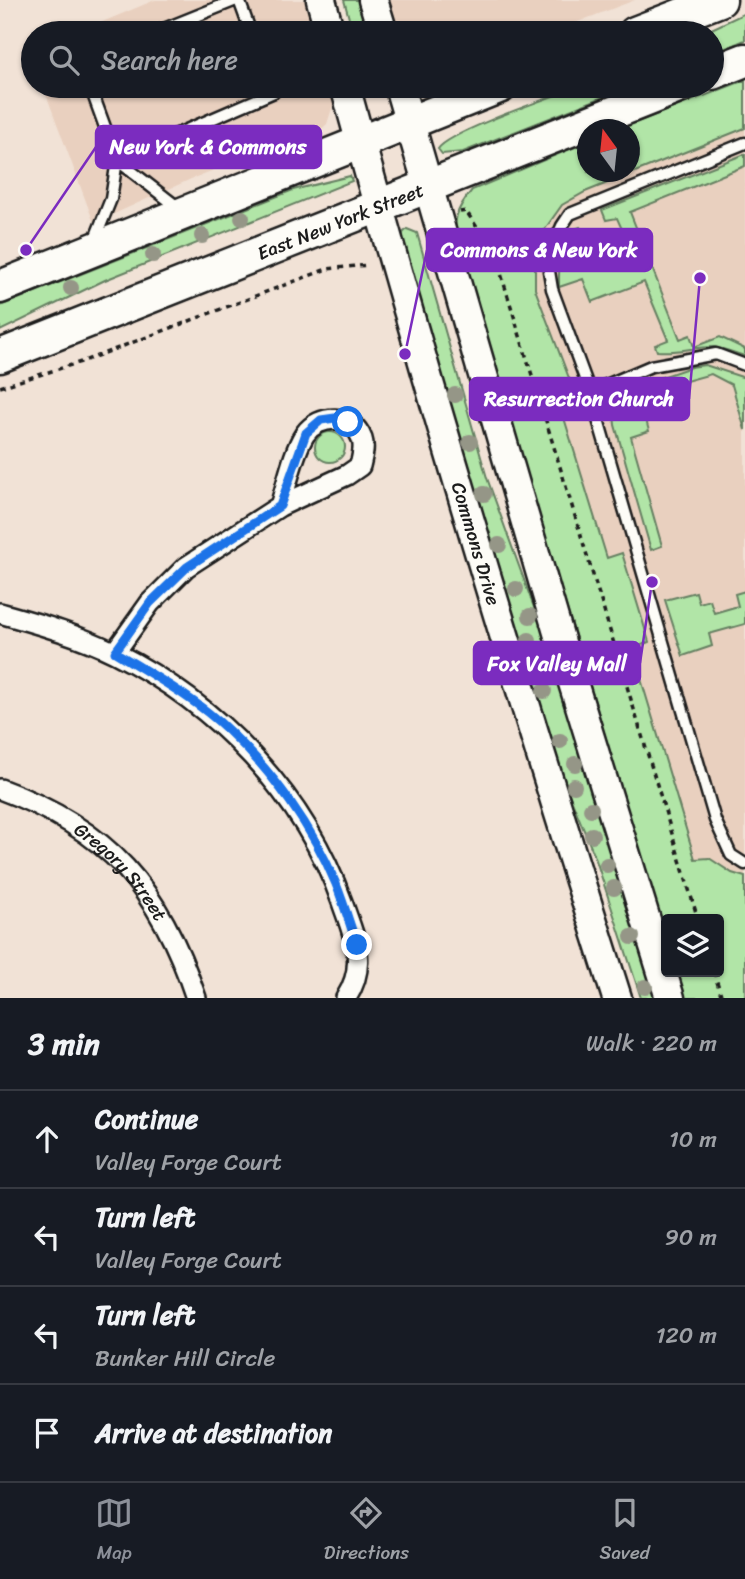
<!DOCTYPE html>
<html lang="en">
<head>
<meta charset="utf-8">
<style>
  body { margin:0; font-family:Sriracha,sans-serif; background:#242831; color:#f1f3f6 }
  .controls { position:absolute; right:21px; bottom:21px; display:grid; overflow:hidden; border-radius:7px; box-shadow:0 2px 5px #0004 }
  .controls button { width:63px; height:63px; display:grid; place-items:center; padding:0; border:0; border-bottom:2px solid #363941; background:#171b24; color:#f1f3f6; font:35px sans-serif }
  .compass { position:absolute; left:577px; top:119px; width:63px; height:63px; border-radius:50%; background:#171b24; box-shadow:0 2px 5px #0004; rotate:345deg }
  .stop { position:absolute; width:21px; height:21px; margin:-16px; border:5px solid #1a73e8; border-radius:50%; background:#fff }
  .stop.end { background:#1a73e8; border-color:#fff; box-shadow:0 2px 7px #0008 }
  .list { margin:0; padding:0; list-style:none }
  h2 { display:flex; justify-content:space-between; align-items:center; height:91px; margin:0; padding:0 28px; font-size:30px }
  h2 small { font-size:23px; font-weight:400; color:#9ea1a6 }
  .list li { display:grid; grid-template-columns:46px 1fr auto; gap:21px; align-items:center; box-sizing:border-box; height:98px; padding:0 28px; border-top:2px solid #363941 }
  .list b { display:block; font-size:26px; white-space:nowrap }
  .list p { margin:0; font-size:23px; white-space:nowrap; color:#9ea1a6 }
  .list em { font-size:23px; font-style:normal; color:#9ea1a6 }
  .icon { flex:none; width:38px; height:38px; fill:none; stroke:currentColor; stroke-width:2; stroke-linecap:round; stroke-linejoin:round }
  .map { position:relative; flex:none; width:745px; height:998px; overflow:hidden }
  .search { position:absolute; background:#171b24; box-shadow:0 2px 5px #0004; left:21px; right:21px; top:21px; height:77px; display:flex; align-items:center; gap:18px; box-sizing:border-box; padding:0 24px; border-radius:38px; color:#9ea1a6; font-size:26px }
  .sheet { height:483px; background:#171b24 }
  nav { display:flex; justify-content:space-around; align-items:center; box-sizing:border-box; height:98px; border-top:2px solid #363941; background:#171b24; font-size:19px; color:#9ea1a6 }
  nav a { display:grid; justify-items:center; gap:4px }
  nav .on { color:#8c9099 }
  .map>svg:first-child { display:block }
  .built { fill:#e9d0bf }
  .green { fill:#b1e5a7; stroke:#668062; stroke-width:2 }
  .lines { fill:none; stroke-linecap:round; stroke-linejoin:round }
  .lane-casing { stroke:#1c1c1c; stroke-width:15 }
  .street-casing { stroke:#1c1c1c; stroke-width:24 }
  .secondary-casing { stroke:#1c1c1c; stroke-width:33 }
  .primary-casing { stroke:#1c1c1c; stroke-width:37 }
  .path { stroke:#1c1c1c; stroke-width:3.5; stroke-dasharray:5 5; stroke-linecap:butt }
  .lane { stroke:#fdfcf7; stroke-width:10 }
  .street { stroke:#fdfcf7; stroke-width:19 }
  .secondary { stroke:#fdfcf7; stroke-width:28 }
  .primary { stroke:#fdfcf7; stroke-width:32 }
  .tree { fill:#959687 }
  .route { stroke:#1a73e8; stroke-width:9 }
  .labels { text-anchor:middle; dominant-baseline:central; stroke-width:7; stroke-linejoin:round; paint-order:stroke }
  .street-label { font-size:19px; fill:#1c1c1c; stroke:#fdfcf7 }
  .leader { fill:none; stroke:#7b2cbf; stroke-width:2.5 }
  .callout-dot { fill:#7b2cbf; stroke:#fdfcf7; stroke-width:2.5 }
  .callout { fill:#7b2cbf; stroke:#7b2cbf; stroke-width:2.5 }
  .callout-label { font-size:21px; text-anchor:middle; font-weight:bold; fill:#fff }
</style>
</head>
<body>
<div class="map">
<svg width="745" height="998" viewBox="0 0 745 998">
  <rect width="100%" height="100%" fill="#f1e2d6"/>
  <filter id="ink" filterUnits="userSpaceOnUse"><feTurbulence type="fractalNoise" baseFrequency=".0143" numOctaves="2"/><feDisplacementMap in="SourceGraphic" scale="14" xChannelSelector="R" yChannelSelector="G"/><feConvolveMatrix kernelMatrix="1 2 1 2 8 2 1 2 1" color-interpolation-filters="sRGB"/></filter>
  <g filter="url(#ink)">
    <path class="built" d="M155,0H308L317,33H76Z
      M389,0H635L549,33H395Z
      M745,80V998H684L719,972V919H666L460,204L472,190L496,178L587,142L588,172H630V130L619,129Z
      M43,86H331L334,102L327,124L308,142L279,144L191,179L94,223Z"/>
    <path class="green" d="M344,0H360L370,33H353Z
      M745,13V40L712,54V33H703Z
      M745,80V128L585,192L562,205L545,229L535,254V289L577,399L561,408L607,558L622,553L649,642L632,649L695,859L709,858L732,873L745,877V998H684L676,972H719V919H666V939L458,245C453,219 455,211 472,190L587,142L588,172H630V130L619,129Z
      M581,86H631L463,152L442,154L438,149C448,132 557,95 581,86Z
      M745,154V166L630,212L680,339L690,335L694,347L720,337L745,349V356C735,353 723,348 713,347C692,347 679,353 657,351L655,345L668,340L644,282L592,302L583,279L559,287C559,267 557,235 580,227L591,250L625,236L617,218L606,220L602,210Z
      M350,176L352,181L105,280L0,331V306L293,190Z
      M407,229L417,233L487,478L552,657L658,998H641L595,857L558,767L536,698L402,239L403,233Z
      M705,365L745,378V430L732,385L711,374L639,394L649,431L631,437L662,546L651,550L615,425L613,403L621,391L691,367Z
      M315 447a15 15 0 1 1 30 0a15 15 0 1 1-30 0Z
      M745,591V624L709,634L712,646L683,656L665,600L696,592L699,603L710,600L714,613L738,606L735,594Z"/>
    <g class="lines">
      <g class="lane-casing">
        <path id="lane" d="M239,0L251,33
          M154,33L236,0
          M90,86L117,160L111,199L94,241
          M745,143L570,214L562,226L552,249L549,271L552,289L590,392L715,820L731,855L745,864
          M117,160L274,92L271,86
          M117,160L180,209
          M590,392L651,366L716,354L745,365"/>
      </g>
      <g class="street-casing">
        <g id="street">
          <path d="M0,613C39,624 79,635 115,653C217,704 304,794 342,902C354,937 368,964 346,998"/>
          <path d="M115,652L150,603L186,567L280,506L347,475L360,466C362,457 365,448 362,439C353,413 319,414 305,434C293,452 287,485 280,506"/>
          <path id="s1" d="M0,789C109,829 160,889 196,998"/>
        </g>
      </g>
      <g class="secondary-casing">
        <g id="secondary">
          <path d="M321,0L330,33"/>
          <path d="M373,0L383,33"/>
          <path id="s2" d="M345,86C429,392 521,696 617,998"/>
          <path d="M399,86L566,660L670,998"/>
        </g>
      </g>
      <g class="primary-casing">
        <g id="primary">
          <path d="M635,33L720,0"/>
          <path d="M712,73L745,60"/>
          <path d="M0,287L501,86"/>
          <path id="s3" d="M0,356L681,86"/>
        </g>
      </g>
      <path class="path" d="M460,212L466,211L495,254L698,919
        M0,387L81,362L327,269L368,265
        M714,972L722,998"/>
      <use href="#lane" class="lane"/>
      <use href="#street" class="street"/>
      <use href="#secondary" class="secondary"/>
      <use href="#primary" class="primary"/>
    </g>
    <g class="tree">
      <circle cx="242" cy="218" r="8"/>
      <circle cx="202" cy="236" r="8"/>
      <circle cx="153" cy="255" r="8"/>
      <circle cx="71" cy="288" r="8"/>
      <circle cx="455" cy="395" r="8"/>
      <circle cx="470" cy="442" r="8"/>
      <circle cx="484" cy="494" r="8"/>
      <circle cx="499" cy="545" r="8"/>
      <circle cx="516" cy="589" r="8"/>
      <circle cx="530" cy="616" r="8"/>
      <circle cx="529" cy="640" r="8"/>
      <circle cx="544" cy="691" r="8"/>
      <circle cx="560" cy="741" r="8"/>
      <circle cx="575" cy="764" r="8"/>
      <circle cx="574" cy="786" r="8"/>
      <circle cx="591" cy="809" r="8"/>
      <circle cx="592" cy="835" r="8"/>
      <circle cx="607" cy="865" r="8"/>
      <circle cx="614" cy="888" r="8"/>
      <circle cx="632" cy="937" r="8"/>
      <circle cx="645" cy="987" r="8"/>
    </g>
  </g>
  <g class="lines" filter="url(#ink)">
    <path class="route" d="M348,422L335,418L321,420L306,433L280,506L187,567L150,603L115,652C154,676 196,699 229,731C273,772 313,828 336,884C344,904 350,925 357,945"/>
  </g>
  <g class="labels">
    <g class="street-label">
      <text stroke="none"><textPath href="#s3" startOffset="366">East New York Street</textPath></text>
      <text stroke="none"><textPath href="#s2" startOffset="476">Commons Drive</textPath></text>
      <text stroke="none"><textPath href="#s1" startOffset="149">Gregory Street</textPath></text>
    </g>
  </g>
  <path class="leader" d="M26 250L96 147M405 354L427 250M700 278L689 399M652 582L640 663"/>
  <g class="callout-dot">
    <circle cx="26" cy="250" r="7"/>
    <circle cx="405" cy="354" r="7"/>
    <circle cx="700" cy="278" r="7"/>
    <circle cx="652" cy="582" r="7"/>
  </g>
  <g class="callout">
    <rect x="96" y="126" width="225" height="42" rx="7"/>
    <rect x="427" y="229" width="225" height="42" rx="7"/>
    <rect x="470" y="378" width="219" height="42" rx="7"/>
    <rect x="474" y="642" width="166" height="42" rx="7"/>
  </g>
  <g class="callout-label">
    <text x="208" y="154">New York &amp; Commons</text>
    <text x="539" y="257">Commons &amp; New York</text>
    <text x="579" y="406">Resurrection Church</text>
    <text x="557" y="671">Fox Valley Mall</text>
  </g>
</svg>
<div class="controls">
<button><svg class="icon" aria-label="layers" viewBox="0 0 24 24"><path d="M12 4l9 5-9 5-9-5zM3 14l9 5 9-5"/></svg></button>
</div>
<svg class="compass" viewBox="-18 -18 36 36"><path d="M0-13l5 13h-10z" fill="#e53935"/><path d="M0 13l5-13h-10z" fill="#9ea1a6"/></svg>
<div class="stop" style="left:348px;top:422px"></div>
<div class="stop end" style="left:357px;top:945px"></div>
<div class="search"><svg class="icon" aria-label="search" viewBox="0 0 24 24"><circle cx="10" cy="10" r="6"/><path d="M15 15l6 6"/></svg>Search here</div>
</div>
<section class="sheet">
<h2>3 min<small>Walk · 220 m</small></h2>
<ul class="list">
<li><svg class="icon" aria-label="ahead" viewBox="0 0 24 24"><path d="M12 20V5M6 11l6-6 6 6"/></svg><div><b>Continue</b><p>Valley Forge Court</p></div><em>10 m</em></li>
<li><svg class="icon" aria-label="left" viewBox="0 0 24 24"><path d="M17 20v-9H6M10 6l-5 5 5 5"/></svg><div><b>Turn left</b><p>Valley Forge Court</p></div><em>90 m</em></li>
<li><svg class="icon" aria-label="left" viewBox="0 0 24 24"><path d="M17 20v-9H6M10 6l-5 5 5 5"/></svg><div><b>Turn left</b><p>Bunker Hill Circle</p></div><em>120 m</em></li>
<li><svg class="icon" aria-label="arrive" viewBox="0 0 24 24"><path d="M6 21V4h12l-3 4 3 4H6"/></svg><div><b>Arrive at destination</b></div></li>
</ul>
</section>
<nav>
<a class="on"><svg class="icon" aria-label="map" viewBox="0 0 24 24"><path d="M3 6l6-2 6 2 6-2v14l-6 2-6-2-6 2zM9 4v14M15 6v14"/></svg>Map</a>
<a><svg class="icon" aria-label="directions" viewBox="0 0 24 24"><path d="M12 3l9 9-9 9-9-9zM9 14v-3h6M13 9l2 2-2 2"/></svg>Directions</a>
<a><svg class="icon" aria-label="saved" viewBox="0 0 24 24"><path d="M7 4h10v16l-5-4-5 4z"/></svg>Saved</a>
</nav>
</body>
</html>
